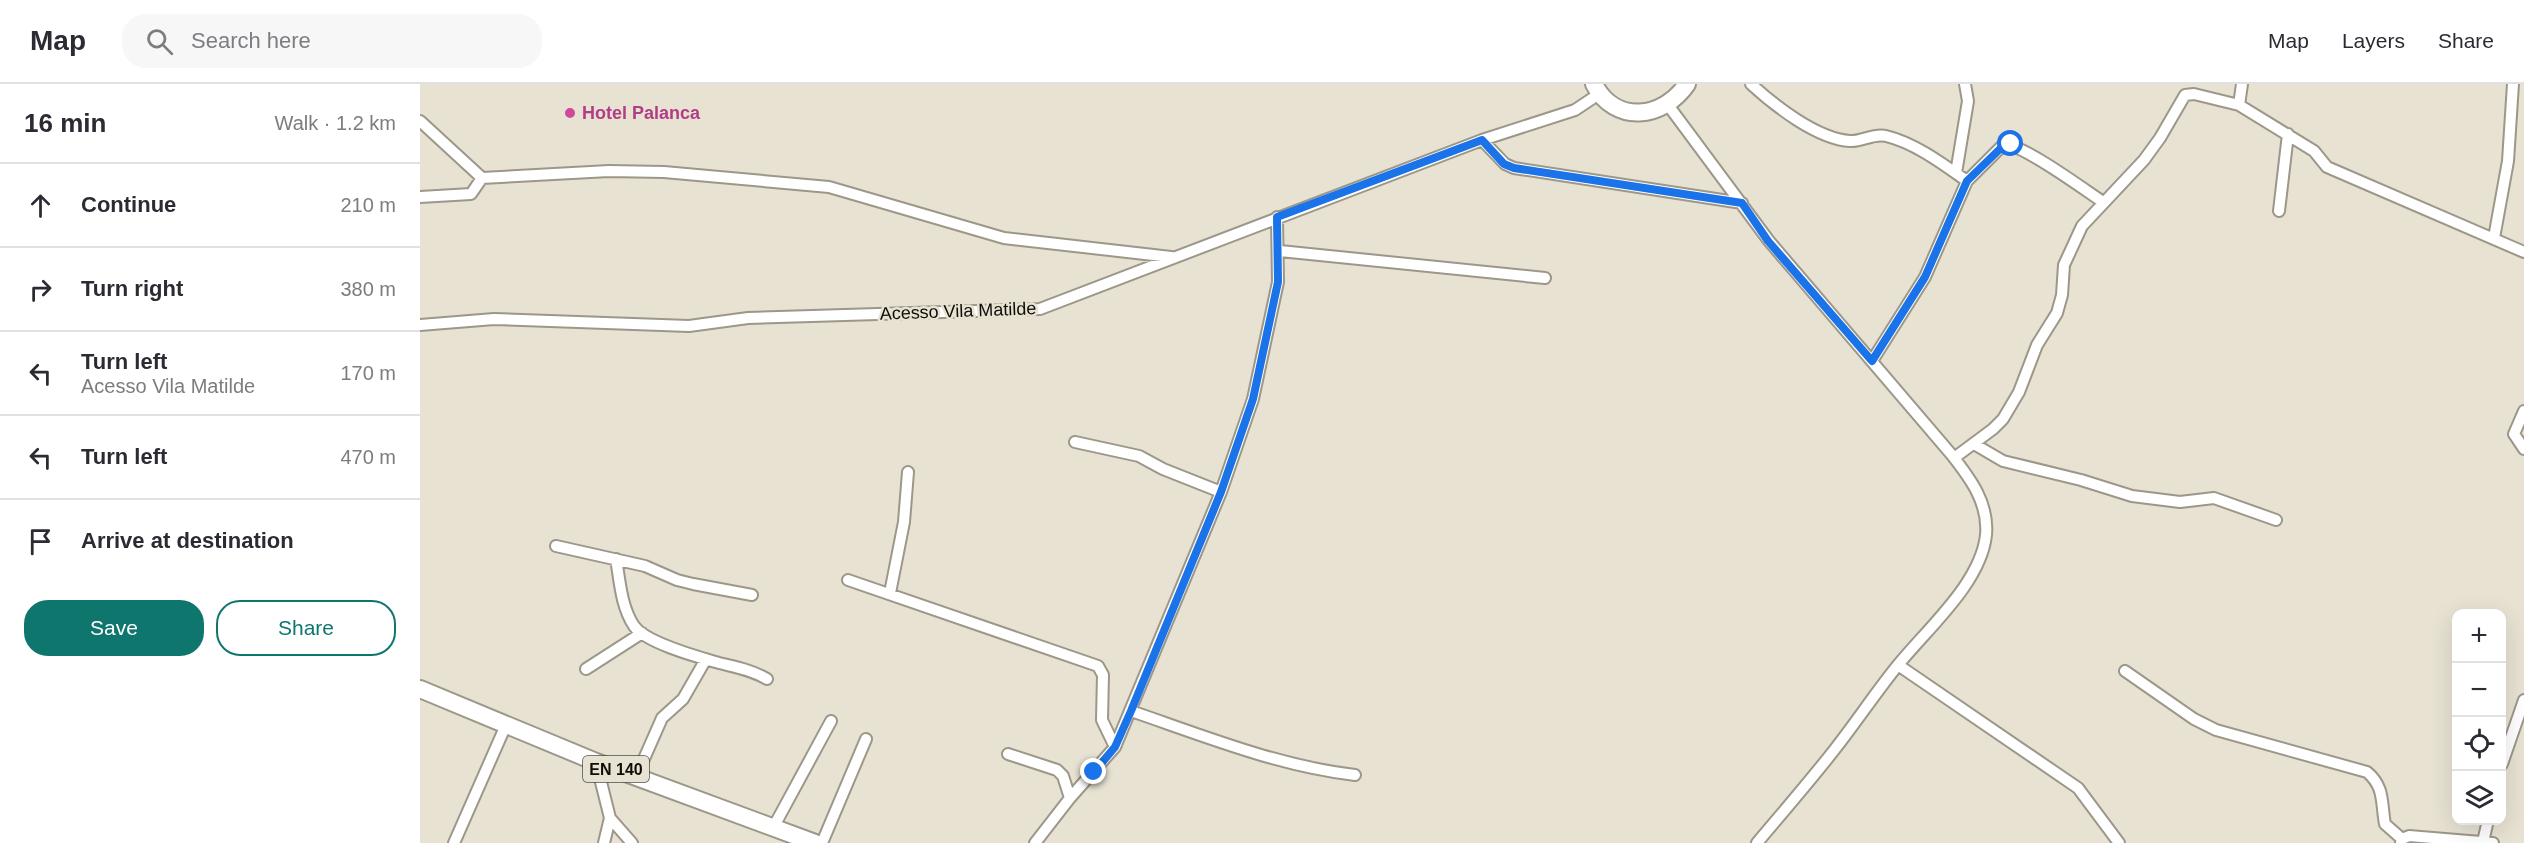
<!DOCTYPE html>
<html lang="en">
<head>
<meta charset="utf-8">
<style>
  body { margin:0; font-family:Helvetica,sans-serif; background:#f7f7f7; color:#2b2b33 }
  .controls { position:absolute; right:18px; bottom:18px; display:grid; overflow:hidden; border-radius:12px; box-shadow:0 6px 24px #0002 }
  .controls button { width:54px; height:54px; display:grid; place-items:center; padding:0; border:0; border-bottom:2px solid #e1e1e2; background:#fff; color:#2b2b33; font:30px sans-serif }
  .stop { position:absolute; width:18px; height:18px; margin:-14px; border:4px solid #1a73e8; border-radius:50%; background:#fff }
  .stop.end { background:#1a73e8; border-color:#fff; box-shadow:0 2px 6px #0008 }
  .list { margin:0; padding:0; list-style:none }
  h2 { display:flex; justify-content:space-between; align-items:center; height:78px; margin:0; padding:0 24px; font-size:26px }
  h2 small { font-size:20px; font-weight:400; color:#7c7c81 }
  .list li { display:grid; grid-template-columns:39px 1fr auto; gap:18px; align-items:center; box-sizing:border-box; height:84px; padding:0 24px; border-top:2px solid #e1e1e2 }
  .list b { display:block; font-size:22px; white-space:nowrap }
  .list p { margin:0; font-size:20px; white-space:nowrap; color:#7c7c81 }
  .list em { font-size:20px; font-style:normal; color:#7c7c81 }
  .actions { display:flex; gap:12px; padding:18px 24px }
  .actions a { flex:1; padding:14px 0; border:2px solid #0f766e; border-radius:24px; text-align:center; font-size:21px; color:#0f766e }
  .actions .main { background:#0f766e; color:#fff }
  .icon { flex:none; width:33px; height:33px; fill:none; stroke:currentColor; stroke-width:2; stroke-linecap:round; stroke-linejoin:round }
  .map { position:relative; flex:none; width:2104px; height:759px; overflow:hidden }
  header { display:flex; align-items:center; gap:36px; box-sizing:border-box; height:84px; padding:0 30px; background:#fff; border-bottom:2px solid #e1e1e2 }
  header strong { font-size:28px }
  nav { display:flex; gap:33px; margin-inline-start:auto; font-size:21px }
  .search { width:420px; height:54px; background:#f7f7f7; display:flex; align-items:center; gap:15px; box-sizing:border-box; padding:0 21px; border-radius:24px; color:#7c7c81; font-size:22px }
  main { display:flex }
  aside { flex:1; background:#fff }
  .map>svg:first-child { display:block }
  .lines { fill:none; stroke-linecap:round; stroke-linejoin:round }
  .minor-casing { stroke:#9c9789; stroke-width:14 }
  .primary-casing { stroke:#9c9789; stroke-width:20 }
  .minor { stroke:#fff; stroke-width:10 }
  .primary { stroke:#fff; stroke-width:16 }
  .route { stroke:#1a73e8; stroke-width:8 }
  .hotel-dot { fill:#d1479c; stroke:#e7e2d2; stroke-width:2 }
  .labels { text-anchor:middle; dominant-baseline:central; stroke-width:5; stroke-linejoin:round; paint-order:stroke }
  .shield { fill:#e7e2d2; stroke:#504d45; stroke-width:1.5 }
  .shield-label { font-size:16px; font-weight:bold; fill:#0f0d08 }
  .hotel-label { font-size:18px; font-weight:bold; fill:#b23c85; stroke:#e7e2d2; text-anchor:start }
  .street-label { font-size:18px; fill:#0f0d08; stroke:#e7e2d2 }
</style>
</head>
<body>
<header>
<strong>Map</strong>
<div class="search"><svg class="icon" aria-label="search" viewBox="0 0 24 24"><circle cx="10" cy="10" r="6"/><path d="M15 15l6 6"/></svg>Search here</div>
<nav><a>Map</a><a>Layers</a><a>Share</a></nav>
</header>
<main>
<aside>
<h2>16 min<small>Walk · 1.2 km</small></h2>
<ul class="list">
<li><svg class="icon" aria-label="ahead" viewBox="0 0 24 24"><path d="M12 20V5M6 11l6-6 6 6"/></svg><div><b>Continue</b></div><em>210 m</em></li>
<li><svg class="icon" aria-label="right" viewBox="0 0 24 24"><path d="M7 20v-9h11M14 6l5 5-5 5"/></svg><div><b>Turn right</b></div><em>380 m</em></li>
<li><svg class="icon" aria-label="left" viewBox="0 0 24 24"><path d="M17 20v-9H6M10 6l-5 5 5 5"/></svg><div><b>Turn left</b><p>Acesso Vila Matilde</p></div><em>170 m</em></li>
<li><svg class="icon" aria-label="left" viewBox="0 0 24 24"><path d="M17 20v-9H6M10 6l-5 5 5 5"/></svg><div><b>Turn left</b></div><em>470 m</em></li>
<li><svg class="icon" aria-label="arrive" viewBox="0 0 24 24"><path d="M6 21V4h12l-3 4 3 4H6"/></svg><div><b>Arrive at destination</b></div></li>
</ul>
<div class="actions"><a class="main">Save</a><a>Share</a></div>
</aside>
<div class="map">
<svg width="2104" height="759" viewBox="0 0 2104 759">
  <rect width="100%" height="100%" fill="#e7e2d2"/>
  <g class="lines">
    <g class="minor-casing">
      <path id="minor" d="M1331,0C1355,22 1397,55 1430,57C1442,58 1453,49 1466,52C1495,59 1523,80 1547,97L1583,61C1599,57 1666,107 1683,118
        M1822,0L1819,21L1894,67L1907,83L2104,168
        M1248,21L1349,157L1531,370C1550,394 1569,419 1566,451C1561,499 1507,545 1478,581C1456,608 1437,637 1415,665C1390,697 1363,728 1337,759
        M0,37L62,94L189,87L244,88L409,103L584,154L751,173
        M1062,56L1085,80L1094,84L1322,119
        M1536,89L1548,17L1545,0
        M0,113L51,110L62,94
        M1859,127L1868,50
        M2074,154L2088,77L2093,0
        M860,167L1125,194
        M0,241L74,235L269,242L328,234L620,225L1062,56L1155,26L1179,10
        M1452,277L1505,193L1547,97
        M2104,327L2094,350L2104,365
        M655,358L719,372L743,385L801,408
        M1554,360L1583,377L1661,396L1712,412L1760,418L1794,414L1856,436
        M1534,374L1573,345L1583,335L1599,308L1617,261L1637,229L1642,211L1644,181L1662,142L1724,76L1740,54L1765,11L1774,10L1819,21
        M136,462L225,482L257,496L273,500L332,511
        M196,475C200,498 201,522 214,542C226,559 278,573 299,579C315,583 332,586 347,595
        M428,496L678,582L683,591L682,636L695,663
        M470,509L484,438L488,388
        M1478,581L1658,704L1699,759
        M166,585L222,549
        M1705,587L1774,635L1796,646L1947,688C1965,703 1961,719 1965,740L1982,755
        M711,627C784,652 858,682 935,691
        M588,670L637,686L643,692L650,714
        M176,678L190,734L212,759
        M2082,680L2104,616
        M216,693L242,634L263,615L286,575
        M353,744L411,637
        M2063,758L2068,736
        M34,759L86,641
        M184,759L190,734
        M402,759L446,655
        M615,759L650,714L695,663L801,408L833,315L858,198L857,133
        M1981,759L1982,755L1989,752L2073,759"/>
    </g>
    <g class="primary-casing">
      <path id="primary" d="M1174,0C1195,41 1243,35 1267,0
        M0,605L176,678L395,759"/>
    </g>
    <use href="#minor" class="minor"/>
    <use href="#primary" class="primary"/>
  </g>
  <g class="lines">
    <path class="route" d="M674,688L695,663L711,627L801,408L833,315L858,198L857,133L1062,56L1084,80L1094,84L1322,119L1348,157L1452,277L1505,193L1547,97L1583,62L1591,60"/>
  </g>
  <circle class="hotel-dot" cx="150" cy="29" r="6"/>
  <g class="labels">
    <rect class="shield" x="163" y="672" width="66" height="26" rx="4.5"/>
    <g class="shield-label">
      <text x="196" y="685">EN 140</text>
    </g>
    <g class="hotel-label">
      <text x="162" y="29">Hotel Palanca</text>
    </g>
    <g class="street-label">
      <text transform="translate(538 227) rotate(-2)">Acesso Vila Matilde</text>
    </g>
  </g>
</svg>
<div class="controls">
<button>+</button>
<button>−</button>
<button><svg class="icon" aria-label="locate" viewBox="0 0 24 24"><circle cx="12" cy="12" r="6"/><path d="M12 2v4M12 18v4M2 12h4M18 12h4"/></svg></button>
<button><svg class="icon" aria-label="layers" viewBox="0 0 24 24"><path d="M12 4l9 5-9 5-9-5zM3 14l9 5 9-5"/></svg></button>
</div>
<div class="stop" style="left:1591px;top:60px"></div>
<div class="stop end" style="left:674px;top:688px"></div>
</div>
</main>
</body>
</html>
